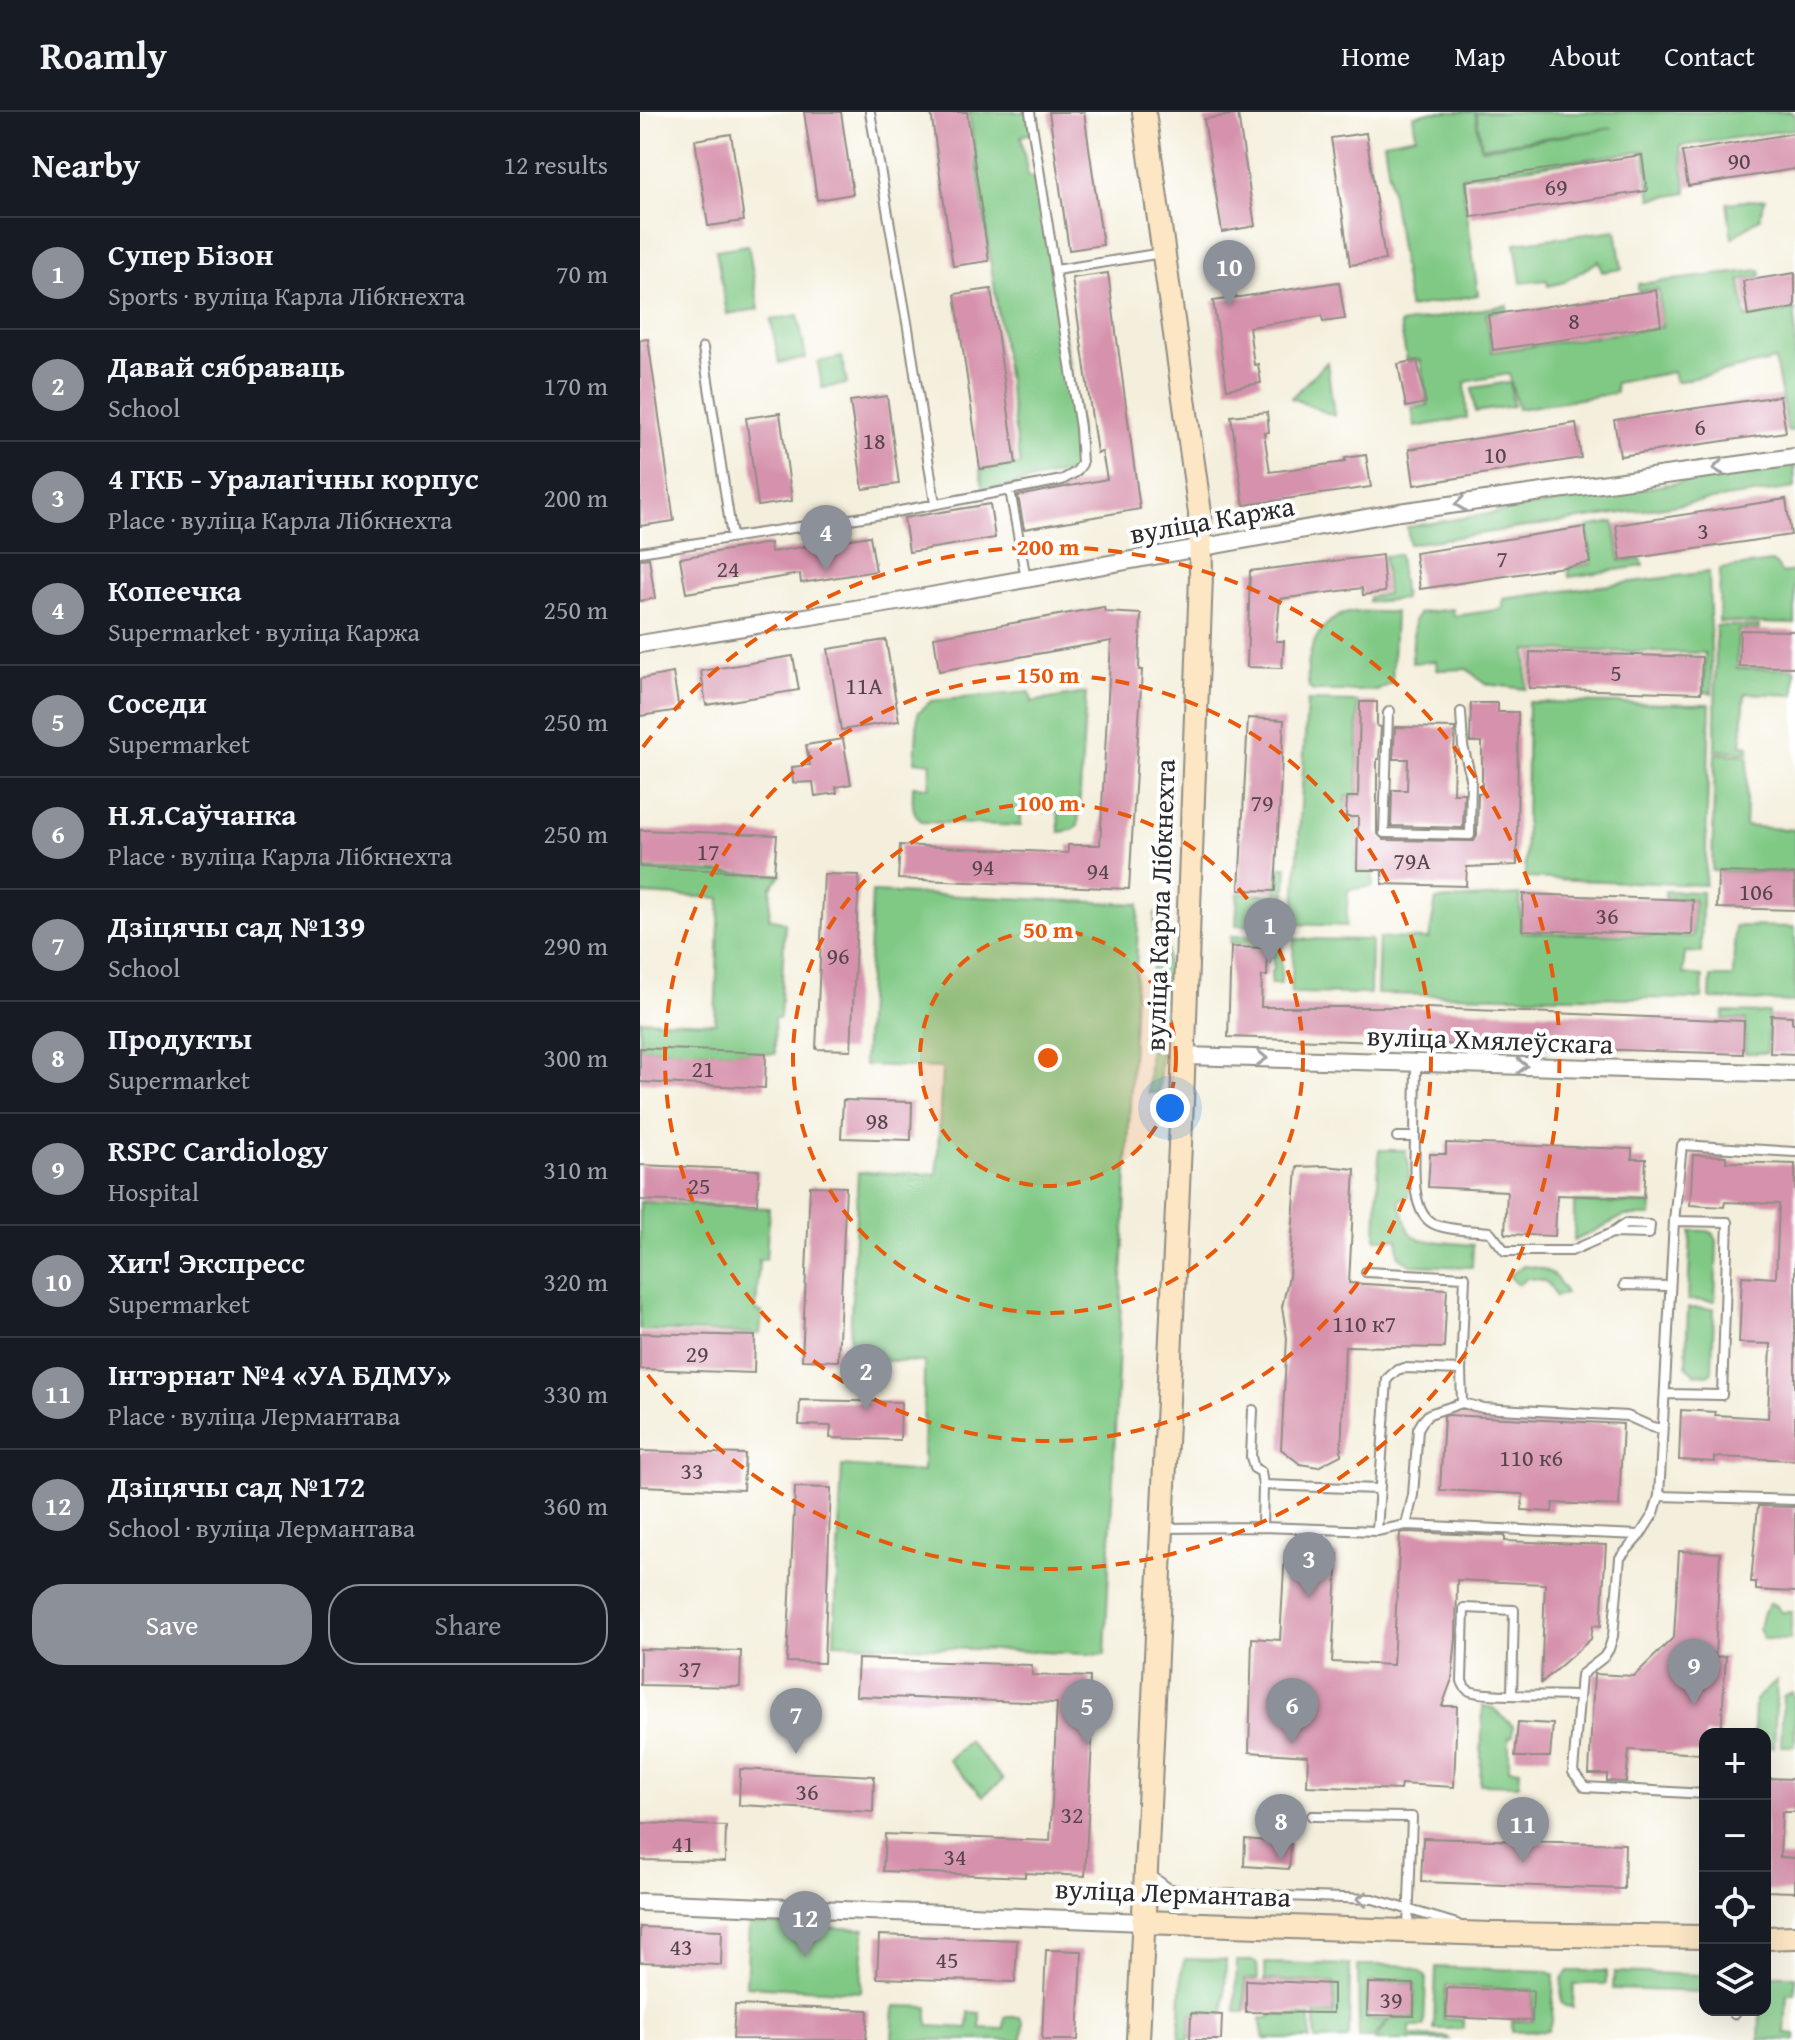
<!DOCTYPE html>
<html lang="en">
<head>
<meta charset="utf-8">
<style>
  body { margin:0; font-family:"Gentium Book Plus",serif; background:#20242c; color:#f1f3f6 }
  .controls { position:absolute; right:24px; bottom:24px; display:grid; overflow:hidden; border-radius:16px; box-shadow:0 8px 32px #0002 }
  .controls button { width:72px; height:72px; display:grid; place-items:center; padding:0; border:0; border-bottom:2px solid #363941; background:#171b24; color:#f1f3f6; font:40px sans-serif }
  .you { position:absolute; left:530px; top:996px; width:28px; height:28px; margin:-20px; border:6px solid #fff; border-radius:50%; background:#1a73e8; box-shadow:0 0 0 12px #1a73e833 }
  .badge { display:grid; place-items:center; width:52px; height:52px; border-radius:50%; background:#8c9099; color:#fff; font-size:26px; font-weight:700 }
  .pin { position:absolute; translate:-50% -66px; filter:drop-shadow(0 2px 4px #0008) }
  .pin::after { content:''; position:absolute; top:42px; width:28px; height:24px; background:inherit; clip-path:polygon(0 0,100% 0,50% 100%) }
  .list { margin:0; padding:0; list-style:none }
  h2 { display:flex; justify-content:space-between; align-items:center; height:104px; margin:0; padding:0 32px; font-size:34px }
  h2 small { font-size:26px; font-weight:400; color:#9ea1a6 }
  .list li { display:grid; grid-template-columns:52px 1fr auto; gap:24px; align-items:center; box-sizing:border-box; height:112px; padding:0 32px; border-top:2px solid #363941 }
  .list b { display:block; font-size:30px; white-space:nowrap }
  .list p { margin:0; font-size:26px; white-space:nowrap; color:#9ea1a6 }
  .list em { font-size:26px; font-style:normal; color:#9ea1a6 }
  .actions { display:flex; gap:16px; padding:24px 32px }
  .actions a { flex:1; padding:18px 0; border:2px solid #8c9099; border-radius:32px; text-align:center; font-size:28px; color:#8c9099 }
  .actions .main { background:#8c9099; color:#fff }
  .icon { flex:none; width:44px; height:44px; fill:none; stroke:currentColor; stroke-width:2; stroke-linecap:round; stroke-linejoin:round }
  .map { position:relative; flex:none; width:1155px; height:1928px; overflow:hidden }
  header { display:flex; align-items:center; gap:48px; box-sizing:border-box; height:112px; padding:0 40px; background:#171b24; border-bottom:2px solid #363941 }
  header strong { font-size:38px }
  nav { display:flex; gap:44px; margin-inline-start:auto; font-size:28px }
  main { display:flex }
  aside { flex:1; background:#171b24 }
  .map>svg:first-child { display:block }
  .green { fill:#80c985; stroke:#567a58; stroke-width:2 }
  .building { fill:#d692ac }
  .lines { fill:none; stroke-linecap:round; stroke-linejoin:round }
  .lane-casing { stroke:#908d84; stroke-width:12 }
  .street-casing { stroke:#908d84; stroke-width:20 }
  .secondary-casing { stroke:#908d84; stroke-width:26 }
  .lane { stroke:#fff; stroke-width:8 }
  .street { stroke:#fff; stroke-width:16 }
  .secondary { stroke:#fce6c4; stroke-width:22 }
  .oneway { stroke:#a0a0a0 }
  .ring { fill:none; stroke:#e8590c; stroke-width:4; stroke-dasharray:14 10 }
  .labels { text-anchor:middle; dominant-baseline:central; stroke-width:8; stroke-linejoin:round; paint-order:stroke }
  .number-label { font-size:24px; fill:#56454b }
  .street-label { font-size:28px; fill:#2b2b2b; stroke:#fff }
  .centre { fill:#e8590c; stroke:#fff; stroke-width:4 }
  .ring-label { font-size:24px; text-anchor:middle; font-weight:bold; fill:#e8590c; stroke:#fff; stroke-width:8; stroke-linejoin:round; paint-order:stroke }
</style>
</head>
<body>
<header>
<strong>Roamly</strong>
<nav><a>Home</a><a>Map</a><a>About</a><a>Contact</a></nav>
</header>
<main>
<aside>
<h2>Nearby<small>12 results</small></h2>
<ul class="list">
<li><span class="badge">1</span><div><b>Супер Бізон</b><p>Sports · вуліца Карла Лібкнехта</p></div><em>70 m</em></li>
<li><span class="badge">2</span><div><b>Давай сябраваць</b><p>School</p></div><em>170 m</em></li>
<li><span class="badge">3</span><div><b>4 ГКБ - Уралагічны корпус</b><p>Place · вуліца Карла Лібкнехта</p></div><em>200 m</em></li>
<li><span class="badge">4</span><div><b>Копеечка</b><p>Supermarket · вуліца Каржа</p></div><em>250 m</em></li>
<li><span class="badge">5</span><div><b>Соседи</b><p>Supermarket</p></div><em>250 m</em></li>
<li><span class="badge">6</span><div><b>Н.Я.Саўчанка</b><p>Place · вуліца Карла Лібкнехта</p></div><em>250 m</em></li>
<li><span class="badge">7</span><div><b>Дзіцячы сад №139</b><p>School</p></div><em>290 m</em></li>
<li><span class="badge">8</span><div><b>Продукты</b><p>Supermarket</p></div><em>300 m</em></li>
<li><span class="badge">9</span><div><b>RSPC Cardiology</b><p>Hospital</p></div><em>310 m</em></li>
<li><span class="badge">10</span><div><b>Хит! Экспресс</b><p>Supermarket</p></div><em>320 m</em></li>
<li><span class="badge">11</span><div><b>Інтэрнат №4 «УА БДМУ»</b><p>Place · вуліца Лермантава</p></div><em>330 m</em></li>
<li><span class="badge">12</span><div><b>Дзіцячы сад №172</b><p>School · вуліца Лермантава</p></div><em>360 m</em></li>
</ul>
<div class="actions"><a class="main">Save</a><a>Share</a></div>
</aside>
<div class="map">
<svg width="1155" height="1928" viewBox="0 0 1155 1928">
  <rect width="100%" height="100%" fill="#fff"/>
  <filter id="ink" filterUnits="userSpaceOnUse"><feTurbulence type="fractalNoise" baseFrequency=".0125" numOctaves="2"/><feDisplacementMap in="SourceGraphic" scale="16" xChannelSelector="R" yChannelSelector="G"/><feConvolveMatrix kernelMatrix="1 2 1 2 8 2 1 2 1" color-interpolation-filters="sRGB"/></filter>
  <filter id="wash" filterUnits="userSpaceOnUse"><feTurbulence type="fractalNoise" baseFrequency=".006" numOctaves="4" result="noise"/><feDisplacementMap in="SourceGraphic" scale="32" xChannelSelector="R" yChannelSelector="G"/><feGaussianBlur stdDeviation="1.8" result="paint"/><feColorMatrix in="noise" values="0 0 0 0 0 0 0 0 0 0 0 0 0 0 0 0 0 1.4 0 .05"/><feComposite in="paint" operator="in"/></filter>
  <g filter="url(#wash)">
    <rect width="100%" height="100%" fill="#f4efdc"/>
    <path class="green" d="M329,0H389L393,21L381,24L388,65L399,64L439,314V347L436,356L429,360L343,379L340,358L380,353Z
      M789,0H835L841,37L973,16L842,35L836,0H1151L1155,2V17L1040,34L1047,81L1011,87L1004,39L822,65L838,183L769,196L744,30L776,24L773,4Z
      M1125,87L1120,106L1092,126L1087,91Z
      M976,118L982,157L962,160L959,149L924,170L908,174L907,168L881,171L875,131Z
      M108,133L119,197L87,202L76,138Z
      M1120,158L1121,164L1100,168L1106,206L1155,198V318L1148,319L1135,248L1036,270L1033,260L975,271L976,281L878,297L869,262L825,270L827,306L775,315L772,296L788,293L780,247L767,249L760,212L867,193V198L846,202L852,240L1022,215L1018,177L998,179V172Z
      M158,203L166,246L139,251L131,208Z
      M202,245L207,272L182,276L178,250Z
      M687,250L694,304L651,286Z
      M870,270L873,294L835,300L832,276Z
      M1154,352L1155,376L769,432L767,415Z
      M974,410L980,449L1001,447L1003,454L929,465L928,456L952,452L947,415Z
      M759,443L764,487L729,490V485L747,482L744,444Z
      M1131,450L1136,452L1142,461L1155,459V512L1079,510L1080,457Z
      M1069,460L1072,581L1064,580L1065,541L887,538L886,577L845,572L827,557L797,558L796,549L772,551L774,508L779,501L813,497L814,504L863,497V487Z
      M755,500L752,571L737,579H673L669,576C664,550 673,517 699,504C713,497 739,501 755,500Z
      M1076,514H1119V518H1098L1097,556L1155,557V583L1105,581L1101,633L1109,634V640L1075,638Z
      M390,580L392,590L446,581L438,714L432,718L419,720L418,700H381V714L283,710C270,701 273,689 273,674L289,675L291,651L275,649L278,601L291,589Z
      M667,589L718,590L717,684H706L705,705L717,706L716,759L733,760V774L708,778L706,814L654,812Z
      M888,590L1070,592L1065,773L885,766Z
      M1075,641L1108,643L1105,714L1155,718V761L1072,759Z
      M639,755H647L644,815L596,813L598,781L636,783Z
      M0,757L141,763L131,775L129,806L145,810L140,906H134L135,942L0,936V908L75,911L80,786L0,782Z
      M1025,779L1062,780L1061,841L1045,840L1043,862L1063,864L1062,887L737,882L739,826L789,827L796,788L880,783L881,820L1053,825L1054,787L1025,786Z
      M232,780L499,792L465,1543L194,1531L202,1354L283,1360L284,1250L209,1247L218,1060L297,1062L302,956L224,953Z
      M515,801H529L524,904H510Z
      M1095,814L1155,815V890L1070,887L1071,865H1093Z
      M591,824L642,825L641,872H631V859L634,858L632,833L590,831Z
      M654,827L731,828L730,882L651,881Z
      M1084,900L1129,901L1127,941H1105L1106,908L1083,907Z
      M510,922H522L519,981H508Z
      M739,1038H765L769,1053L768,1085L759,1088L769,1120L780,1128L833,1133L832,1155L770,1153L758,1143V1127H736Z
      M0,1090L129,1096L126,1148H119L116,1199L122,1200L120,1222L0,1218Z
      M934,1090L1012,1092L1011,1104H984L934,1129Z
      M1051,1119C1063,1119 1073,1116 1077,1129L1075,1189L1048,1188Z
      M883,1154C906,1155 917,1161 926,1182L915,1184C910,1168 902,1167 887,1166L878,1173L869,1164Z
      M1048,1196H1074L1072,1259L1068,1263L1055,1262L1046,1253Z
      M1130,1491L1136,1493L1141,1500H1152L1150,1528L1124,1527L1119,1517L1122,1503Z
      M1137,1568L1134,1635H1125V1622H1114L1115,1588Z
      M1152,1580L1155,1588V1634H1141L1143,1584Z
      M843,1594L853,1596L873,1614V1624L869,1625V1657L880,1658L879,1673L840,1672Z
      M328,1629L363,1668L343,1684L308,1648Z
      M109,1812L224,1817L221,1880L106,1874Z
      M545,1847L586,1848L584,1902L551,1901L549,1928H539L542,1856Z
      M597,1849H614L617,1852L618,1867L605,1868V1900H595Z
      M625,1851L710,1853L709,1922L707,1927L675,1928V1903L694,1902V1871L625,1868Z
      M718,1853C739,1854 772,1848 786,1865L784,1915H770V1924L807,1925L810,1928H735L752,1905L774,1906L775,1871L728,1870L727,1907L749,1908L733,1926H719Z
      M796,1855L906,1859L914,1863L912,1910L908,1919L872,1920V1909H893V1878L806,1874L804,1907L823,1908V1917H794Z
      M928,1859H966V1872H934L933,1895L925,1894L921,1890L922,1867Z
      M974,1860L1063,1863V1880L973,1877Z
      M1125,1864H1155V1882H1147L1145,1921L1155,1922V1928H1119L1120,1898H1125Z
      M254,1894L288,1895V1914L328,1916L329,1900L340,1901V1916L364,1917L365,1905H380L383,1910L382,1928H252Z
      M630,1903L670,1904V1927H624L620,1906H630Z"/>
    <g id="blocks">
      <path class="building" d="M164,0H201L213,82L177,88Z
        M291,0H327L349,149L313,154Z
        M409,0H444L463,133L429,138Z
        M598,2L615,114L582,120L564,7Z
        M726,21L745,148L710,153L691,26Z
        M1155,21V57L1048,74L1042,40Z
        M91,22L104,109L68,114L55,28Z
        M1002,43L1007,79L831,105L826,69Z
        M468,161L500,397L384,417L378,384L467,367L462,340L457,341L432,166Z
        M1155,161V196L1108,204L1103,169Z
        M699,170L705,207L683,210L682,204L609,215L614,253L618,252L621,271L587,277L573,189Z
        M351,177L376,352L340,357L315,182Z
        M1016,178L1021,213L853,238L848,203Z
        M8,227L34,409L0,414V228Z
        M777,248L786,291L766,295L758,252Z
        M247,284L259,372L223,377L210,289Z
        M1140,284L1146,320L980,344L974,308Z
        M627,300L629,320L624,321L630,360L705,350V346L726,343L731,375L604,393L591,304Z
        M140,301L152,389L118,394L106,306Z
        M936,311L941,346L774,373L769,337Z
        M1146,387L1151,423L981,448L976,413Z
        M350,392L355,426L269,440L264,406Z
        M945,415L950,451L780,477L775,441Z
        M230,424L236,459L161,471L160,462L46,481L40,446L130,431L131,440Z
        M742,443L745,480L723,483L722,476L640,487L636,529H644L642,556L607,555L610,459Z
        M9,446L15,486L0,489V447Z
        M464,495L465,500L501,502L499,558H502L489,777L258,767L260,733L428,741V733H460L471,529L299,559L294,525Z
        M1100,518L1155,519V555L1099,554Z
        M246,528L259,609L201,618L188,537Z
        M890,540L1062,545L1061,581L889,576Z
        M153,544L159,578L66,593L61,559Z
        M33,561L39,598L0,604V567Z
        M720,590H737V614L741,615L739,647H737V721L744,728L834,729L837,723L838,681H842V630H830L831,591H858V600H878L877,753L827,755L826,774L742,772V758H717L718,705H706L707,685H718Z
        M608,606L644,608L635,779L599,778Z
        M755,615L815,616L813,681H824L823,716L751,714L752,678H767L768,647H753Z
        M203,627L211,672L196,675L197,681L175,684L173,670L153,671L152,655L170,653L166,633Z
        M0,718L137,723L134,761L0,755Z
        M1078,760L1155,762V798L1077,796Z
        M184,762L219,763L211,938L176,937Z
        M883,782L1053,788L1052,823L882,818Z
        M591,835L628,836L627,864H622L621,895H763L1104,909L1103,942L588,925Z
        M1131,903L1152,904V911H1155V942L1130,941Z
        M0,936L126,941L125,976L0,970Z
        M203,988L272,990L271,1028L201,1026Z
        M806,1031L992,1037V1047H1006L1004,1086L917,1083L915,1124L865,1122L867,1079L788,1075L790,1042H806Z
        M1053,1043L1086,1044V1050L1155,1052V1348L1075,1345V1350L1039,1348L1041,1298L1075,1300V1303L1128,1306L1131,1232L1099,1231L1102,1164L1136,1166L1139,1092L1085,1090L1084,1095L1050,1093Z
        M0,1053L119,1058L117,1092L0,1088Z
        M685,1054L715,1057L709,1171L807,1177L804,1236L705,1234L701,1343L678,1355L660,1352L641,1337L647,1226L642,1195L649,1164L657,1055Z
        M170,1074L206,1075L198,1249L162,1248Z
        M0,1221L115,1224L114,1261L0,1257Z
        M160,1288L261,1290L260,1328L190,1326L191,1314L159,1313Z
        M807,1303L983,1312L979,1394L913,1391L912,1400L882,1398L883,1382L800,1378L804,1304Z
        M0,1339L105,1342L103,1378L0,1374Z
        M155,1375L191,1376L184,1551L147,1550Z
        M1118,1394L1155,1395V1480L1116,1478V1470H1111Z
        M767,1420L865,1424V1429L966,1433L961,1514L953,1513L951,1527L901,1571L905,1472L817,1468L816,1526L812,1567L802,1594H817L814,1675L761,1672L760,1678L667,1674L668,1644L609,1640L612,1526L640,1528L645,1439L698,1442L692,1550L753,1553L760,1421Z
        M1039,1439L1080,1441L1075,1545L1086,1544L1081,1622H1065V1642L989,1638L986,1670L967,1669V1662H949L954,1562L994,1564L1034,1525Z
        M0,1537L101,1539L100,1575L0,1573Z
        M218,1547L392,1553V1563L450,1565L449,1592H454L445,1764L385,1761V1765L243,1759L245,1722L410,1729L417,1591L216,1584Z
        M878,1610L913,1612L910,1645H875Z
        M100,1657L234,1664L233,1700L99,1693Z
        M1125,1666L1155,1667V1700H1142L1140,1745L1155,1746V1780L1125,1779Z
        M0,1711L86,1714L85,1750L0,1748Z
        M783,1726L985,1732L984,1777L781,1770Z
        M605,1727L651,1731L649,1757L604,1754Z
        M0,1815L82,1818L81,1853L0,1850Z
        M239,1823L377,1828L375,1870L237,1866Z
        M406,1838L442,1839L438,1928H402Z
        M606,1868L693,1872V1901L606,1900Z
        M728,1871L774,1872V1904L727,1903Z
        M807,1876L893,1879L892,1909L806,1905Z
        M95,1893L228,1898L226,1928L93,1927Z
        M551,1901L582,1903L581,1928H550Z"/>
    </g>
  </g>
  <g filter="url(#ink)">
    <use href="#blocks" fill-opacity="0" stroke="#908d84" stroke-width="2"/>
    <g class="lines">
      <g class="lane-casing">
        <path id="lane" d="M230,0L268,216L295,392
          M416,158L522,141
          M63,236L92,425
          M370,378L386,467
          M0,440L255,400L422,368L436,360L442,352L440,316L390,0
          M750,599L748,601L744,721L830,723L831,666L823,634L821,600
          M757,1025H775L776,952
          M775,1025C775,1048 769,1101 794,1112C810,1119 833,1118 850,1120L865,1139H931L972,1121L1009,1122L1010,1113L985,1112L972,1121
          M1034,1109L1042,1033L1155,1040
          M726,1160L825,1165L821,1258L764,1256L757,1258L747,1267L737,1419
          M984,1173L1030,1174
          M821,1258L822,1291
          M613,1298L611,1345L614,1356L621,1360L623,1373
          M1019,1384L1034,1109L1088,1110L1082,1283L1025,1282
          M766,1413L773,1383L778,1317L782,1310L789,1302L822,1291L843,1296L987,1304L1012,1315L1022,1317
          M622,1415L623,1373L738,1377
          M523,1416L622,1415L737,1419L766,1413L1000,1423
          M872,1582L874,1498L824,1496L822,1569C824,1574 825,1577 830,1579C842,1585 919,1583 938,1584
          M1065,1682L945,1675L933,1660L941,1563L964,1545L969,1537L973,1524L980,1446L1000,1423L1014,1401L1019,1384L1155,1388
          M672,1704L772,1705L768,1816
          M512,1764L528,1776L552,1781L733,1787L817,1812
          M1094,1902V1898"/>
      </g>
      <g class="street-casing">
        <path id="street" d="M0,532L263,489L759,400L1155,345
          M544,944L1155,962
          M0,1790L504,1810"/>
      </g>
      <g class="secondary-casing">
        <path id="secondary" d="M504,1810L851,1822L1065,1825
          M1125,1826L1155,1825
          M498,1928L542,990L561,464L560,401L504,0"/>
      </g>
      <use href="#lane" class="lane"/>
      <use href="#street" class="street"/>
      <use href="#secondary" class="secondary"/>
    </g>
    <defs><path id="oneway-chevron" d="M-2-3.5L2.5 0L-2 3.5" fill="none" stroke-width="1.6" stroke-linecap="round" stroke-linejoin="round" transform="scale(2)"/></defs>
    <g class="oneway">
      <use href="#oneway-chevron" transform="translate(1078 356) rotate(172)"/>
      <use href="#oneway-chevron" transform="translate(820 392) rotate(172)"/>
      <use href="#oneway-chevron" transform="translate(622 946) rotate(2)"/>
      <use href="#oneway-chevron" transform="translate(882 954) rotate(1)"/>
      <use href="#oneway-chevron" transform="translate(722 1787) rotate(-177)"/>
    </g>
  </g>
  <circle cx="408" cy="946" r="128" fill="#e8590c" fill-opacity=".12"/>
  <g class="ring">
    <circle cx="408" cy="946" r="128"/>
    <circle cx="408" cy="946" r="255"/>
    <circle cx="408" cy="946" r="383"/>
    <path d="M3 635A511 511 0 1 1 3 1257"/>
  </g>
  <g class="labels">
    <g class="number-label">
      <text x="1099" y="48">90</text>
      <text x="916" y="74">69</text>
      <text x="934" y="208">8</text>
      <text x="1060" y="314">6</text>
      <text x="234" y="328">18</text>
      <text x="855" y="342">10</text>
      <text x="1063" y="418">3</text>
      <text x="862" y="446">7</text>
      <text x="88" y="456">24</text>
      <text x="976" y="560">5</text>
      <text x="224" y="573">11А</text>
      <text x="622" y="690">79</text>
      <text x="68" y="739">17</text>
      <text x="772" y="748">79А</text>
      <text x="343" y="754">94</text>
      <text x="458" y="758">94</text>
      <text x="1116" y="779">106</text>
      <text x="967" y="803">36</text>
      <text x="198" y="843">96</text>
      <text x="63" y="956">21</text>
      <text x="237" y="1008">98</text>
      <text x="59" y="1073">25</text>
      <text x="724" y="1211">110 к7</text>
      <text x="57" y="1241">29</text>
      <text x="891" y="1345">110 к6</text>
      <text x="52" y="1358">33</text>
      <text x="50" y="1556">37</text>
      <text x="167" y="1679">36</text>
      <text x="432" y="1702">32</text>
      <text x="43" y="1731">41</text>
      <text x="315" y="1744">34</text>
      <text x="41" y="1834">43</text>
      <text x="307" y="1847">45</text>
      <text x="751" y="1887">39</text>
    </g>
    <g class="street-label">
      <text transform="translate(572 407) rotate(-10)">вуліца Каржа</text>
      <text transform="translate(519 793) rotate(-88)">вуліца Карла Лібкнехта</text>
      <text transform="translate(850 927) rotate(2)">вуліца Хмялеўскага</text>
      <text transform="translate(533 1780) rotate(2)">вуліца Лермантава</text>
    </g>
  </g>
  <circle cx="408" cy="946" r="12" class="centre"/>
  <g class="ring-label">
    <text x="408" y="443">200 m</text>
    <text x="408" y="571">150 m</text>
    <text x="408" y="699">100 m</text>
    <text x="408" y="826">50 m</text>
  </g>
</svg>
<div class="controls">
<button>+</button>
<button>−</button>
<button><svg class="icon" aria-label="locate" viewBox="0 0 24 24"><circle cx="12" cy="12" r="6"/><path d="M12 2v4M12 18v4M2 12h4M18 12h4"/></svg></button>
<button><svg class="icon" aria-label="layers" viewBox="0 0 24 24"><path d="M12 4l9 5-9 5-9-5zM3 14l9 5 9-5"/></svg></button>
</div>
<div class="you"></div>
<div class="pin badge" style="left:630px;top:852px">1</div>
<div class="pin badge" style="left:226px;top:1298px">2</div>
<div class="pin badge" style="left:669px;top:1486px">3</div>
<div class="pin badge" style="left:186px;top:459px">4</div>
<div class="pin badge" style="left:447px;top:1633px">5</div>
<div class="pin badge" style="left:652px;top:1632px">6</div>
<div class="pin badge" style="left:156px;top:1642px">7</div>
<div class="pin badge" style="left:641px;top:1748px">8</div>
<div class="pin badge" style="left:1054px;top:1593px">9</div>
<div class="pin badge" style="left:589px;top:194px">10</div>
<div class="pin badge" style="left:883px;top:1751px">11</div>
<div class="pin badge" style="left:165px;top:1845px">12</div>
</div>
</main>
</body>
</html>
